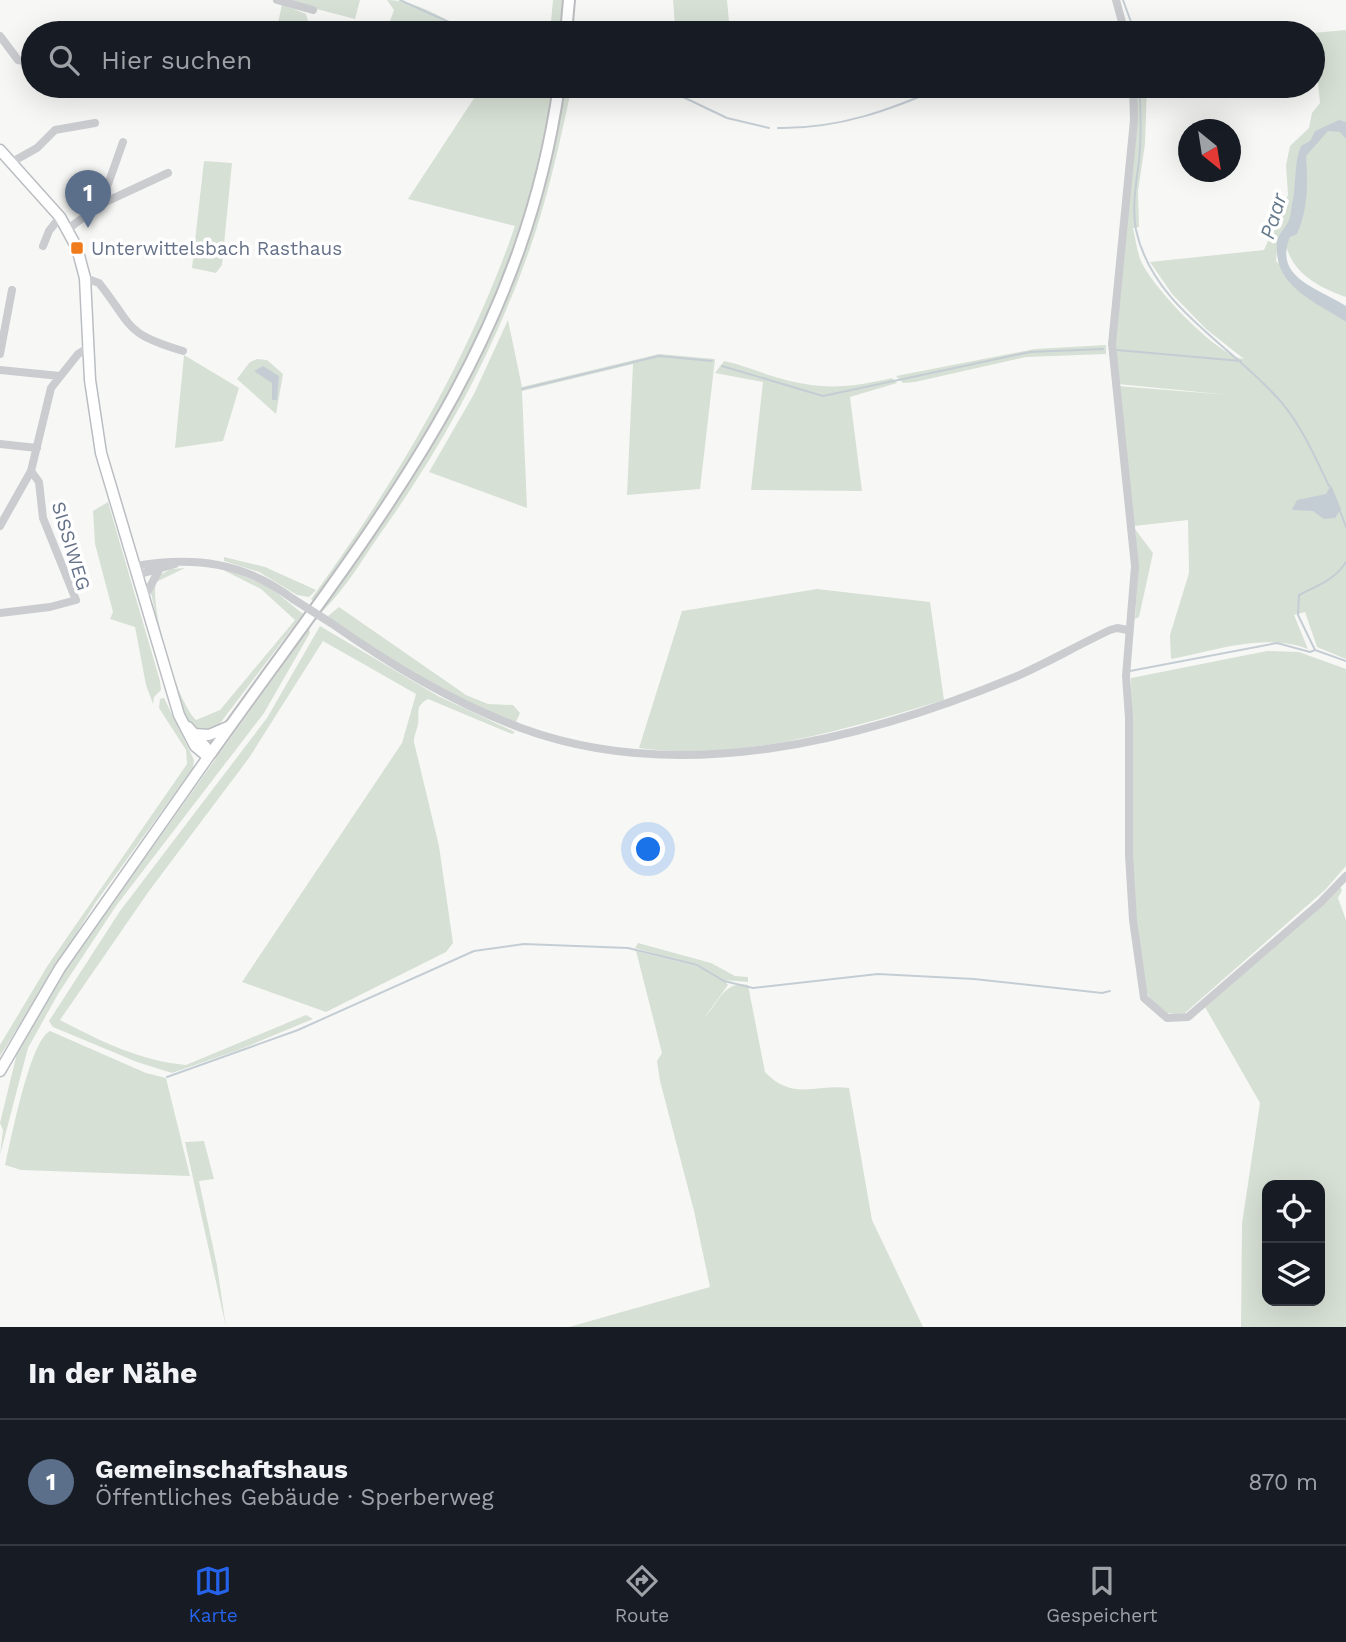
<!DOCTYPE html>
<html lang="de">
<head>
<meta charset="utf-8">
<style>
  body { margin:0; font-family:"Work Sans",sans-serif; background:#20242c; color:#f1f3f6 }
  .controls { position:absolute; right:21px; bottom:21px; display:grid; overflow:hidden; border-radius:14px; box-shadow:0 7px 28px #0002 }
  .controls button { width:63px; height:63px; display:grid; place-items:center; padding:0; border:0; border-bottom:2px solid #363941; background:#171b24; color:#f1f3f6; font:35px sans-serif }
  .compass { position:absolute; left:1178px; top:119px; width:63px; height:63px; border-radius:50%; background:#171b24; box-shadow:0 7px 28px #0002; rotate:150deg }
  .you { position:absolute; left:649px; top:850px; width:24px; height:24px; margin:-18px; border:5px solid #fff; border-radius:50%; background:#1a73e8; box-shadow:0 0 0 10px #1a73e833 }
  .badge { display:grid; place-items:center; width:46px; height:46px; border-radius:50%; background:#2563eb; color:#fff; font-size:23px; font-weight:700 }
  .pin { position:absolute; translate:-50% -58px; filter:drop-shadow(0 2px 4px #0008) }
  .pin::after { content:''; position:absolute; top:37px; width:24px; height:21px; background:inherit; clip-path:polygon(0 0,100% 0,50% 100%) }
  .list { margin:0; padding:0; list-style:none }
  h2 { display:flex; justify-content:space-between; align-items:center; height:91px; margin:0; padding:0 28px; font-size:30px }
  h2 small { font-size:23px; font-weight:400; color:#9ea1a6 }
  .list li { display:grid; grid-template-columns:46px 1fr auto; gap:21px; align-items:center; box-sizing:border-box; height:126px; padding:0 28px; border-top:2px solid #363941 }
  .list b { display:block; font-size:26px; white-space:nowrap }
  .list p { margin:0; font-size:23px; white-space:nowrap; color:#9ea1a6 }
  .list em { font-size:23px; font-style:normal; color:#9ea1a6 }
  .icon { flex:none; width:38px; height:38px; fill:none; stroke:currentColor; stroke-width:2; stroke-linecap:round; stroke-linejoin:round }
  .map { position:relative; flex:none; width:1346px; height:1327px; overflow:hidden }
  .search { position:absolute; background:#171b24; box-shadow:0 7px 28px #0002; left:21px; right:21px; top:21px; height:77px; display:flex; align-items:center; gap:18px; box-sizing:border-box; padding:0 24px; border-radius:38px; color:#9ea1a6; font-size:26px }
  .sheet { height:217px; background:#171b24 }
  nav { display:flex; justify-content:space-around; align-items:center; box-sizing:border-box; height:98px; border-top:2px solid #363941; background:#171b24; font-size:19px; color:#9ea1a6 }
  nav a { display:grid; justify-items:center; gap:4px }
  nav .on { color:#2563eb }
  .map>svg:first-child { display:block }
  .green { fill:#d7e0d5; fill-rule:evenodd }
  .water { fill:#c5cdd4 }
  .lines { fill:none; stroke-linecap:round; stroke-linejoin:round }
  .stream { stroke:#c5cdd4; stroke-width:2 }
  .major-casing { stroke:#babdc2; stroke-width:13 }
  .highway-casing { stroke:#bcbdc1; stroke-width:14 }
  .minor { stroke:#caccd0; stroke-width:8 }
  .major { stroke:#fff; stroke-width:10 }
  .highway { stroke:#fff; stroke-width:10 }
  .minor-bridge { stroke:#caccd0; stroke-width:8 }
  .poi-dot { fill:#ef7b1d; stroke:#fff; stroke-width:2.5 }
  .labels { text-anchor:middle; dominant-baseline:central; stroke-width:7; stroke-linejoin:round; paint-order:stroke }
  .poi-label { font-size:19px; fill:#657188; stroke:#fff; text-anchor:start }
  .street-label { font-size:19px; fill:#657188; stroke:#fff }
  .water-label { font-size:21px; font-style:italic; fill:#65798b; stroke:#fff }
</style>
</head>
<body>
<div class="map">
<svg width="1346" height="1327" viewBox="0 0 1346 1327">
  <rect width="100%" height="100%" fill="#f7f8f5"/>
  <path class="green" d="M282,0H360L355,19Z
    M387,0C417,0 446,21 473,33H401L387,29L394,10Z
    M553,0H563L560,33H550Z
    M673,0H727L730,33H702L675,26Z
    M282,4L306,14L308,21L300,33H276Z
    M1346,30V297C1321,288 1296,276 1287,249H1277L1276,261L1346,322V659L1317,647L1305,612L1294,615L1308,649C1265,632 1214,651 1171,659L1170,635L1189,573L1188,520L1134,526L1118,386L1229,395L1118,384L1113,345L1135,86H1147L1145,144L1138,191L1139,227L1133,228C1136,240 1137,255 1143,265C1156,290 1217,356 1244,359L1206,329L1172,294L1150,262L1264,250L1288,195L1286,165L1290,146L1309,128L1312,113L1320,103L1313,33Z
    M482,86H553C525,278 430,449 314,602L311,599C395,483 468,362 515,226L408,199Z
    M562,86H572C559,146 546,207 524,265C489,359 443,445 385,527C365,555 347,587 322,612L321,608C440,442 534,293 562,86Z
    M204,161L232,163L222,265L216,273L192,268Z
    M508,320L522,387L659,354L715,359L700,489L627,495L633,364L522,391L527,508L429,472L474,394Z
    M1106,345V354L1026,357L915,382L903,383L896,376L1035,349Z
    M184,355L239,388L223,441L175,448Z
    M257,359L267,360L283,374L276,414L237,379L250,362Z
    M724,361C740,364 756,371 772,376C818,390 845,389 892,378L897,383L850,397L862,491L751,490L763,382L715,373Z
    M108,502L160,681L161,690L154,697L153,704L146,685L135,627L110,619L113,612L95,544L93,511Z
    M1135,529L1153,553L1139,617L1135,619L1138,568Z
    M224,557L265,567L316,590L309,597L297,595L259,572L224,561Z
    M185,568L156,582C150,609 176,700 196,720L220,710L295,620L261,589L225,571V568L271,588L303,614L218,726L202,733L189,725L182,714L166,664L151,593L156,577L171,569Z
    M817,589L930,602L944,700C847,729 741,762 639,748L682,611Z
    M339,607L466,695L488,704L513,705L520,713L516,722C449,697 388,660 330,618L328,616Z
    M320,626L438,696L515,732L512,734L428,699C414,707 420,712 418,724C417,730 414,735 414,742L439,846L453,943L446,952L326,1012L242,982L402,743L416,694L323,641L249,758L149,891L60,1020C100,1041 141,1061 186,1065L306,1015L313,1019L241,1049L172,1073L137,1062L53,1027L49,1021L120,911L267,718Z
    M309,628L310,633L264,713L116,906L58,994L28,1048L0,1155L3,1130L0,1123L18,1049L50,991Z
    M1267,651L1299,652L1346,669V866L1325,890L1185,1013C1175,1014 1163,1015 1155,1007C1126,979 1132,731 1131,678Z
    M164,698L194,760L193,768L96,902L0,1056V1045L48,965L187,764L186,750L159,708L160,699Z
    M1340,887L1342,890L1338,898L1346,920V1327H1241L1242,1224L1260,1103L1205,1007ZM1267,1185H1320V1301H1267Z
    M638,943L711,963L735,976L748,977V982L724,980L728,985L704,1018C718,1004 724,980 748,985L765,1072C792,1101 817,1084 849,1088L872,1220L923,1327H569L710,1287L694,1211L660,1081L657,1061L662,1053L636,951L704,968L635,948Z
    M50,1031L146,1073L166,1078L190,1176L21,1170L5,1165C11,1140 30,1040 50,1031Z
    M204,1141L214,1179L199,1181L217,1266L226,1327L185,1142Z"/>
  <path class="water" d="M1339,120L1346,122V139L1340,132L1328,131L1306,156C1308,183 1308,209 1297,234L1290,237C1273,278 1318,288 1346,306V322C1315,301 1273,287 1277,243C1277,235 1286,228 1289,220C1291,215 1291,209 1292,204C1297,185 1293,165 1301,146L1310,141L1315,131Z
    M263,366L279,376L277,400H272V383L254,371Z
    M1331,485L1341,509L1335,518L1324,519L1313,511L1292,510L1297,500L1326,494Z"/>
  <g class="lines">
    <path class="stream" d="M400,0L473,33
      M1123,0L1135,33
      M1083,33L1113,29
      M660,86L727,118L769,128
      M1139,86C1141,107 1141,129 1140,150C1138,176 1131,203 1136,230C1153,308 1234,346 1282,403C1302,427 1316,459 1329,486
      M778,128C839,129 890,110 945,86
      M1117,350L1241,361
      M722,366L823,396L1030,352L1103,349
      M522,389L659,356L712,361
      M1340,511L1346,527
      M1346,562C1335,580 1316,586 1299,595L1298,615L1315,650L1346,661
      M1130,671L1277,643L1310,652L1315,650
      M167,1077L298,1030L474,951L524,944L628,948L697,965L724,981L753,988L878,974L974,979L1102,993L1110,991"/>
    <g class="major-casing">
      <path id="major" d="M0,150L60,217L77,248L85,278L90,380L101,453L179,715L195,746L208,757
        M194,734L209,735L230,726
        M0,1071L60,968L211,753L188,727"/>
    </g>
    <g class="highway-casing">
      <path id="highway" d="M566,33L569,0
        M211,753C364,537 520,359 559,86"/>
    </g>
    <path class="minor" d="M277,0L313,10
      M1116,0L1125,33
      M0,36L18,60L33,63
      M1133,86L1134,120L1112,344L1135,566L1126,676L1129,718V855L1133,920L1144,998L1167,1018L1188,1017L1320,903L1346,876
      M12,162L37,148L55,130L95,123
      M101,204L123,142
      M68,229L101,204L168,173
      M43,246L49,231L60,217
      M85,278L99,283C134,327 123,333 183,351
      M0,354L12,290
      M0,370L60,376
      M0,444L37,448
      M0,526L31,471L51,388L78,354L88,348
      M135,566C194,556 244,562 293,599
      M137,575L175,564
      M144,598L159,570
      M0,613L50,607L76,600L43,518L39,482L31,471
      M331,623C391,665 452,702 521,728C681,787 863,740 1015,677C1047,663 1078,645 1110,630L1117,628L1128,630"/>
    <use href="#major" class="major"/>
    <use href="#highway" class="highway"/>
    <path class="minor-bridge" d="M293,599L331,623"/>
  </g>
  <rect class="poi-dot" x="70" y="241" width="14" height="14" rx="3.5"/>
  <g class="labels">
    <g class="poi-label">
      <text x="91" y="248">Unterwittelsbach Rasthaus</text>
    </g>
    <g class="street-label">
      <text transform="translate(71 546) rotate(73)">SISSIWEG</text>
    </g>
    <g class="water-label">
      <text transform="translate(1273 216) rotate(-73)">Paar</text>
    </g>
  </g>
</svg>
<div class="controls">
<button><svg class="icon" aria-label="locate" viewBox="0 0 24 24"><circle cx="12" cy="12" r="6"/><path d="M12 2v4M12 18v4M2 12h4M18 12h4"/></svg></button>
<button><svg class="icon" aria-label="layers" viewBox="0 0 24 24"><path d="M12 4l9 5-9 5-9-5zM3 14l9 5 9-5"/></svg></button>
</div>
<svg class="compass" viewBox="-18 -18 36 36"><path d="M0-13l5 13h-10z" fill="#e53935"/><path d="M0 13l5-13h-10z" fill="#9ea1a6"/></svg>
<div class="you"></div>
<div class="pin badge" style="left:88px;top:228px;background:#5c6f8a">1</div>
<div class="search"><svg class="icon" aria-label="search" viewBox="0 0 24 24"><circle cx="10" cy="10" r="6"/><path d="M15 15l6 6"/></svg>Hier suchen</div>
</div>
<section class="sheet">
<h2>In der Nähe<small></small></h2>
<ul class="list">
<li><span class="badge" style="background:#5c6f8a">1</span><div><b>Gemeinschaftshaus</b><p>Öffentliches Gebäude · Sperberweg</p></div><em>870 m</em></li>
</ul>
</section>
<nav>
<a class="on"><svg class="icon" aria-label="map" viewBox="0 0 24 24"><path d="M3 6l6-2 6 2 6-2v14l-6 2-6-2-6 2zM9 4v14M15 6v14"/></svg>Karte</a>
<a><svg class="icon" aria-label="directions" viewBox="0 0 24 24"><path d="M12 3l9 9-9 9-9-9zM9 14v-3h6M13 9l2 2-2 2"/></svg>Route</a>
<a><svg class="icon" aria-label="saved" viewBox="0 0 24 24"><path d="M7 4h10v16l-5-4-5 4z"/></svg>Gespeichert</a>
</nav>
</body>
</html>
